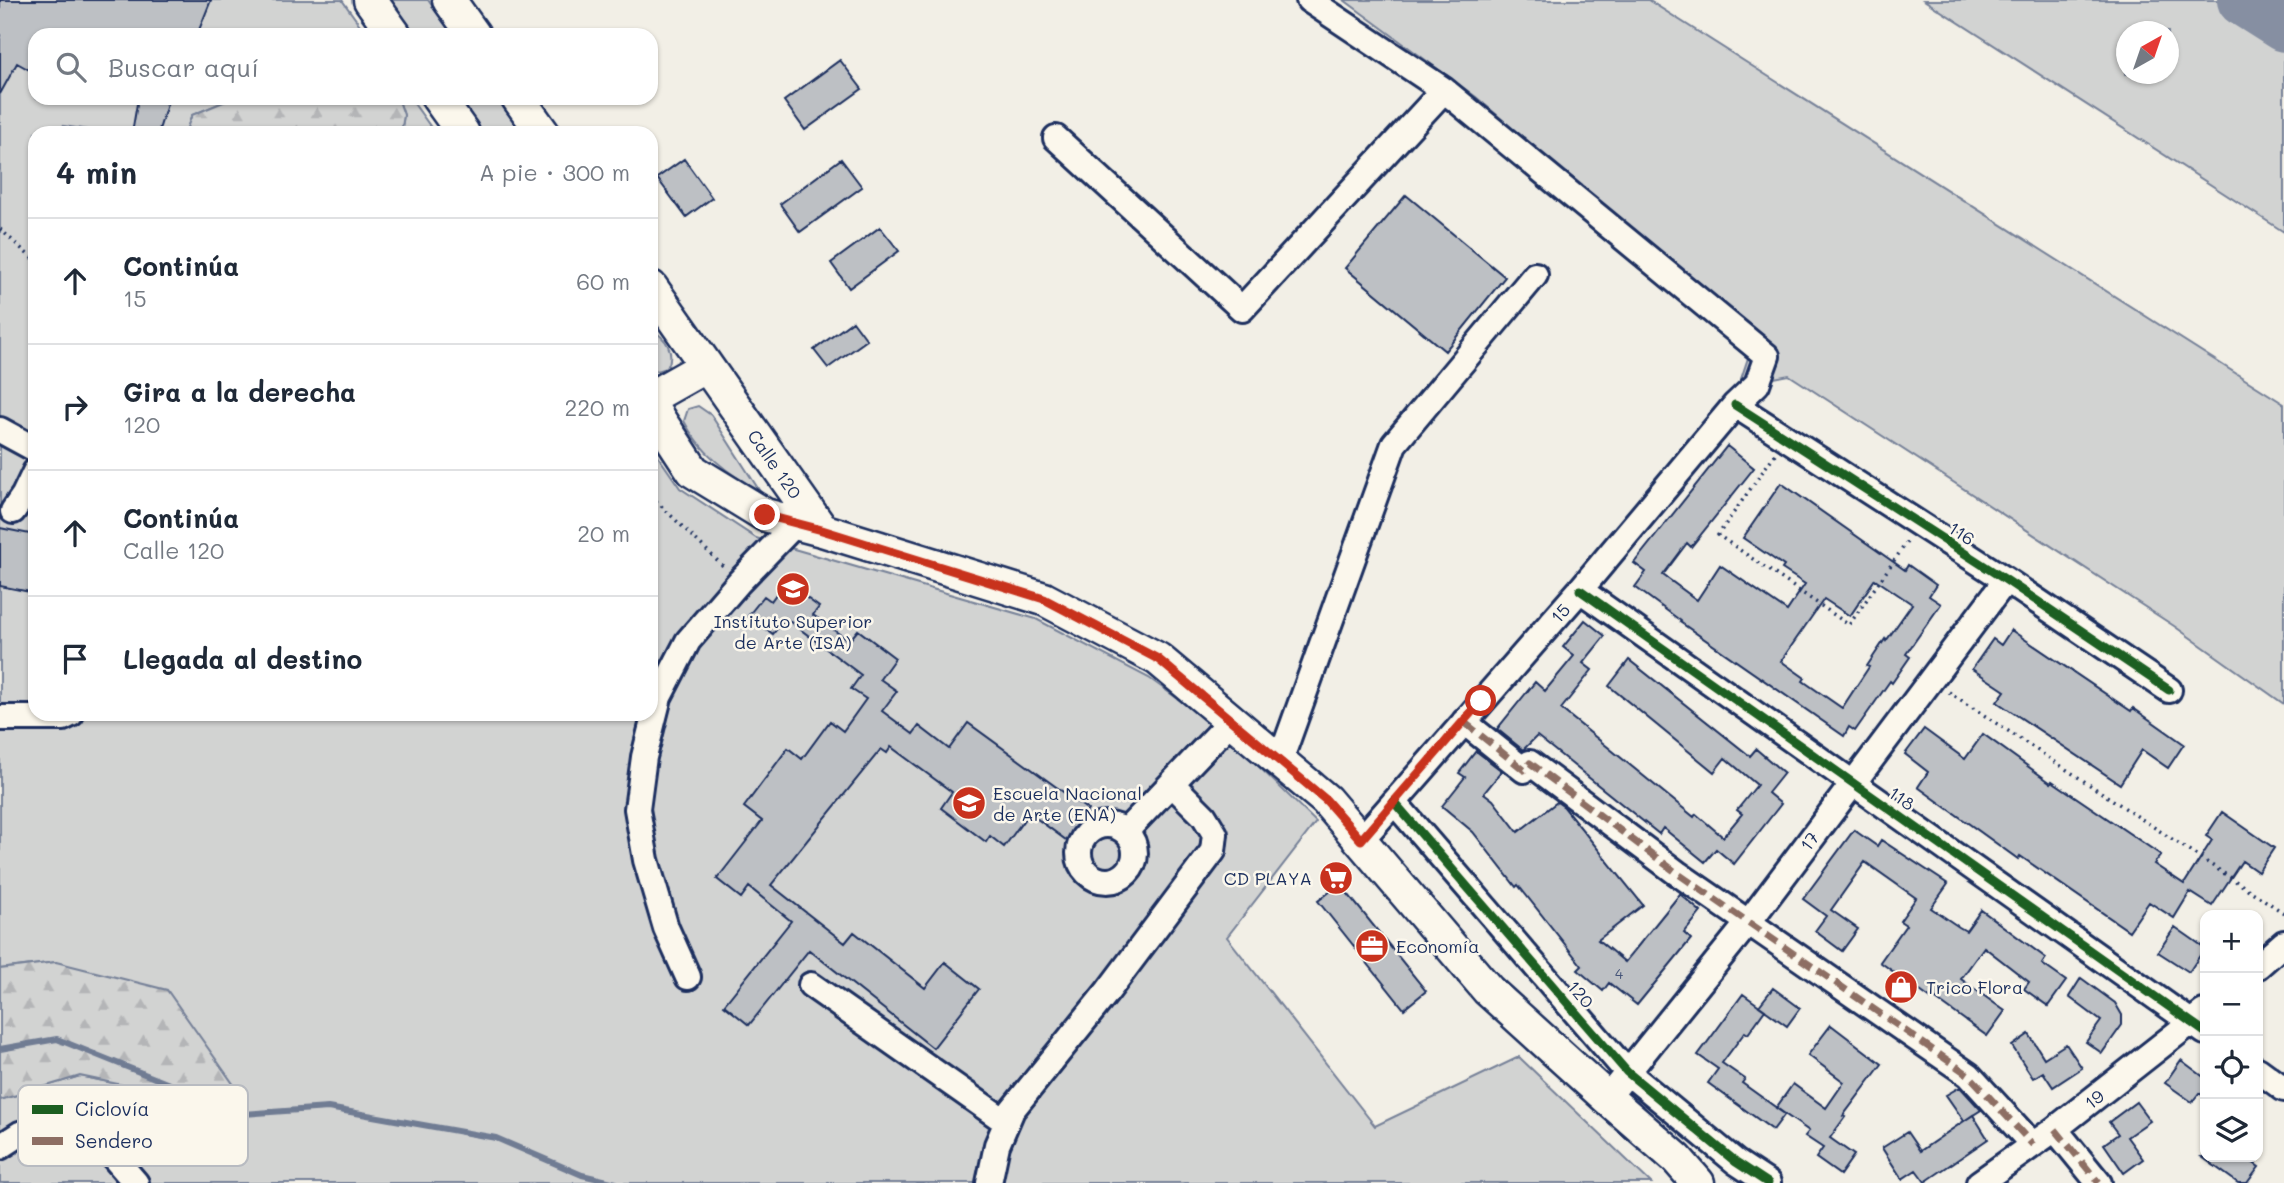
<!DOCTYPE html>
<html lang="es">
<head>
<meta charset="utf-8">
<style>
  body { margin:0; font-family:Mali,sans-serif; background:#f6f6f7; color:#1f2937 }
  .controls { position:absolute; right:21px; bottom:21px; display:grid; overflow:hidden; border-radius:14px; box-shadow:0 2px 5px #0004 }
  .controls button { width:63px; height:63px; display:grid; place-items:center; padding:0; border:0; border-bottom:2px solid #e0e1e3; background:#fff; color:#1f2937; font:35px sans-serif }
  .compass { position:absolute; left:2116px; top:21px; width:63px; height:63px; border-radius:50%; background:#fff; box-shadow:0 2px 5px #0004; rotate:40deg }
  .stop { position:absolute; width:21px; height:21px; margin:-16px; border:5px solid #c8321e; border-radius:50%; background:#fff }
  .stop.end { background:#c8321e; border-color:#fff; box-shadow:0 2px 7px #0008 }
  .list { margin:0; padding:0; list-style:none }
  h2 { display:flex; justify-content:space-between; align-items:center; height:91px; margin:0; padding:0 28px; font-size:30px }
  h2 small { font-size:23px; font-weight:400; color:#747a83 }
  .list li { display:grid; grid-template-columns:46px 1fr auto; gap:21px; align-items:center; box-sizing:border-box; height:126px; padding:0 28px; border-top:2px solid #e0e1e3 }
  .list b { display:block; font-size:26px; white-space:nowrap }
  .list p { margin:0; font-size:23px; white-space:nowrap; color:#747a83 }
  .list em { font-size:23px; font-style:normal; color:#747a83 }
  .icon { flex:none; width:38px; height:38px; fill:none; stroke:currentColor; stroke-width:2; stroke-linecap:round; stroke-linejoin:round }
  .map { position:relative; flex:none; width:2284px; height:1183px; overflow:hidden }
  .search { position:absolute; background:#fff; box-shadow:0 2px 5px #0004; left:28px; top:28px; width:630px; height:77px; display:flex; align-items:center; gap:18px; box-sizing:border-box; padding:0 24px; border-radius:21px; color:#747a83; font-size:26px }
  .panel { position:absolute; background:#fff; box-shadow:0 2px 5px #0004; left:28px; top:126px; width:630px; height:595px; border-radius:21px }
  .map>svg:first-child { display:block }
  .green { fill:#d2d3d2; stroke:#768198; stroke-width:2; fill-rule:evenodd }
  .forest { fill:url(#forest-firs); stroke:#768198; stroke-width:2 }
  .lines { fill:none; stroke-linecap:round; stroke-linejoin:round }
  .stream { stroke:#707b93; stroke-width:6 }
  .taxiway { stroke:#868fa2; stroke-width:52 }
  .building { fill:#bdc0c4; stroke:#1b2f5e; stroke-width:2; fill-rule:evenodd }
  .minor-casing { stroke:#1b2f5e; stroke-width:30 }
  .major-casing { stroke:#1b2f5e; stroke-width:37 }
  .path { stroke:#1b2f5e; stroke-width:3.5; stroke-dasharray:2 5; stroke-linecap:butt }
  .minor { stroke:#fbf7ec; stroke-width:24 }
  .major { stroke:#fbf7ec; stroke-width:32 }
  .quiet { stroke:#8d6e63; stroke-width:7; stroke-dasharray:14 7; stroke-linecap:butt }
  .cycleway-casing { stroke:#fbf7ec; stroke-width:13 }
  .cycleway { stroke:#1b5e20; stroke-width:9 }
  .route { stroke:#c8321e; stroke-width:9 }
  .labels { text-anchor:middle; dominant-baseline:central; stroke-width:5; stroke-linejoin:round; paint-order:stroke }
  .number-label { font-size:14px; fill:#445378 }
  .street-label { font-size:18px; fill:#1b2f5e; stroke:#fbf7ec }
  .poi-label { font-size:18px; fill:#1b2f5e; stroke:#fbf7ec; text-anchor:start }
  .key { fill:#fbf7ec; stroke:#b8bbc1; stroke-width:2 }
  .key-label { font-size:19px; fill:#1b2f5e }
</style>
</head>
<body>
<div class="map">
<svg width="2284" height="1183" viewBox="0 0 2284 1183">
  <defs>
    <pattern id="forest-firs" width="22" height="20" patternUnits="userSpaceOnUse" patternTransform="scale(1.75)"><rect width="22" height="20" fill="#d2d3d2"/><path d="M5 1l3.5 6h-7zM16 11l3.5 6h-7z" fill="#b4b5b7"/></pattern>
  </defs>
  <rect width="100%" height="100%" fill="#f2efe6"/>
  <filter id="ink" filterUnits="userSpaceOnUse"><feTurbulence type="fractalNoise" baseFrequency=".0143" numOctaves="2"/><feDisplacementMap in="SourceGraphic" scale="14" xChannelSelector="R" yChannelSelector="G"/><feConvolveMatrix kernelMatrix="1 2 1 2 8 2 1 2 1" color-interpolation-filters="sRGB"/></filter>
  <g filter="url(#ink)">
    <path class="green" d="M0,0H342L367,35H35V98H233L192,115L185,133H106L63,126L61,133H35V714H651V446L680,488L756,538L1036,619L1149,678L1222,731L1316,822L1227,937L1375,1126L1519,1057L1651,1183H0V1100L80,1076L127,1086L56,962L0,969Z
      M387,0H428L453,35H411Z
      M1344,0H1648L2284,404V704L2174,626L1789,375L1739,385L1750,352L1731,315L1476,97Z
      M1924,0H2223L2284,38V232ZM2126,32H2168V74H2126Z
      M398,98H410L435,133H401L404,115Z
      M454,98H497L522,133H478Z
      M651,329C666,338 676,352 667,368L657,371L651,368Z
      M698,406L711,415L759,490C729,475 699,451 684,421L688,409Z"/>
    <path class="forest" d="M233,98H398L404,115L401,133H185L192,115Z
      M56,962L167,990L241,1095L198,1141L163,1146L127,1086L80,1076L0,1100V969Z"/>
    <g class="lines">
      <path class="stream" d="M0,1049L57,1039L244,1114L328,1108L496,1138L582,1175L616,1183"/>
      <path class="taxiway" d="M2243,0L2284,26"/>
    </g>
    <path class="building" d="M0,0H211L197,35H35V73L17,63L0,94Z
      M840,60L862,89L805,130L784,101Z
      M138,98H169L158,133H132Z
      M684,159L712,198L686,217L657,178Z
      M841,159L862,187L800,232L780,204Z
      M1406,195L1505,277L1445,351L1345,268Z
      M880,227L899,251L849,288L831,263Z
      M853,321L867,340L828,368L814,350Z
      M1727,446L1754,468L1691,547L1687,543L1663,575L1697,600L1720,565L1787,611L1805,584L1782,569L1784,566L1743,538L1781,483L1905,570L1908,565L1936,585L1929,596L1941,604L1906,654L1910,657L1892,683L1890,681L1855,731L1849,727L1844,736L1680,622L1681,621L1635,587L1646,572L1634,563ZM1875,579L1912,604L1886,641L1885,639L1867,666L1869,667L1842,708L1803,681L1805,678L1781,661L1824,599L1850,616Z
      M0,528L35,535V593L0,586Z
      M785,582L819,607L813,615L849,641L858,630L895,658L880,679L897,691L882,711L913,734L919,726L949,749L968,723L1088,810L1066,840L1029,813L1004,847L990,836L986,842L941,808L952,792L891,747L887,753L881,749L771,885L845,943L854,932L925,988L945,962L979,989L933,1048L809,950L749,1025L724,1005L791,921L749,887L741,898L717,879L762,821L744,807L788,748L802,759L830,721L843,731L866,699L851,689L861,675L785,618L773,634L748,616L764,596L771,601Z
      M1585,620L1605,636L1583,663L1592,670L1561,709L1694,817L1696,814L1723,837L1742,814L1737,810L1757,785L1725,758L1714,772L1609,686L1629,660L1750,756L1756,749L1784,773L1768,793L1781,804L1734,864L1716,849L1705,862L1663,828L1659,834L1537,736L1523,750L1497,729L1535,682L1545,691L1574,656L1563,647Z
      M2011,630L2131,711L2133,708L2184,744L2168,768L2142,750L2120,784L1997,702L2005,691L1972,669L1993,639L2001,645Z
      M1924,729L1965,759L1983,734L2051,783L2052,781L2161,855L2154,864L2184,884L2212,840L2206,836L2222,812L2274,848L2258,872L2242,861L2212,906L2190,892L2174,918L2149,902L2129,931L2020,856L2018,859L1918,787L1928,772L1905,754Z
      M1476,751L1502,771L1484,793L1493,800L1518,832L1557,802L1564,807L1643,905L1598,940L1625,962L1680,894L1701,912L1684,933L1691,939L1637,1005L1609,983L1603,991L1578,970L1582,966L1518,885L1516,887L1473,832L1442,806L1465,777L1459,773Z
      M1854,830L1877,846L1881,840L1948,884L1931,908L1959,927L1966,931L1981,910L2046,958L2042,964L2066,981L2048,1006L2024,989L2029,982L1984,947L1961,979L2005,1011L1987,1036L1933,997L1931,999L1880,962L1906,925L1900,921L1916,898L1865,862L1831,910L1858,929L1842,951L1815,931L1826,916L1803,899Z
      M1340,884L1426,991L1404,1009L1318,901Z
      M2175,927L2205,948L2189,972L2158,952Z
      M2081,978L2115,1003L2122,1015V1025L2102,1053L2086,1042L2101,1021L2069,997Z
      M1773,988L1800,1008L1787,1026L1759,1006Z
      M1743,994L1765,1010L1748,1034L1745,1032L1722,1063L1745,1079L1742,1083L1785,1114L1773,1130L1708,1083L1718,1069L1698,1055Z
      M1831,1025L1882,1064L1843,1116L1845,1117L1830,1138L1854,1155L1840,1175L1816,1158L1823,1148L1805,1136L1809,1131L1776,1108L1793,1084L1826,1108L1844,1082L1808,1055Z
      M2029,1034L2044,1058L2066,1044L2082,1068L2053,1087L2043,1072L2033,1078L2012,1046Z
      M2181,1060L2205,1078V1097L2199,1093L2192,1102L2165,1083Z
      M1960,1087L1981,1110L1964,1121L1946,1095Z
      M2136,1102L2150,1121L2127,1137L2143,1159L2124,1173L2104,1144L2118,1134L2109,1122Z
      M1973,1115L1988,1139L1925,1182L1916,1170L1902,1179L1882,1148L1907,1132L1920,1151Z
      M2202,1157H2245L2259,1167L2247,1183H2238Z"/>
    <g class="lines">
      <g class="minor-casing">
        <path id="minor" d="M1309,0L1444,90L1767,356L1757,384L1735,405L1580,590L1361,840
          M1056,138L1242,309L1444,90
          M1735,405L2006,580L2169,690
          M0,430L35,449
          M13,511L24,495L35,472
          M1580,590L2205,1032
          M0,718H63L71,714
          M1464,722L1524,770L1530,763L1677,873L1969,1075L2033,1145
          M1280,761L1394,444L1535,275
          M1394,802L1627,1072L1736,1162L1768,1183
          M1079 853a28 28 0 1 1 56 0a28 28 0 1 1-56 0Z
          M1126,831L1231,721
          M2258,966L2284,943
          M688,977L666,928L646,860L637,809L644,757L659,697L688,641L739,582L796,523
          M811,985L1006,1122
          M2258,1070L2284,1089
          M1607,1098L1748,923L2006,580
          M2055,1129L2099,1183
          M0,1147L20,1134L62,1122L79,1125L92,1132L136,1183
          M989,1183L997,1145L1012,1110L1108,991L1213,851L1215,834L1204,816L1172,784
          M1979,1183L2055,1129L2204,1012"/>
      </g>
      <g class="major-casing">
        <path id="major" d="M370,0L395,35
          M449,0L474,35
          M438,98L463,133
          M518,98L543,133
          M651,287L822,530
          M651,397L706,366
          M651,407L693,471L765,515L822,530L1044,599L1158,659L1326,800L1488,990L1607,1098L1677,1159L1698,1183"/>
      </g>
      <path class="path" d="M0,229L35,261
        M1775,454L1718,535L1849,625L1907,542
        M651,496L725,568
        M1949,692L2284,913"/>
      <use href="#minor" class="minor"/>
      <use href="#major" class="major"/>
      <path class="quiet" d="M1464,722L1524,770L1530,763L1677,873L1969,1075L2033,1145
        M2055,1129L2099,1183"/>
      <g class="cycleway-casing">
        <path id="cycleway" d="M1735,405L2006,580L2169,690
          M1580,590L2205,1032
          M1394,802L1627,1072L1736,1162L1768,1183"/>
      </g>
      <use href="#cycleway" class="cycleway"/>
    </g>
  </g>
  <g class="lines" filter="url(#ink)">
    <path class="route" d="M765,515L822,530L1044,599L1158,659L1326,800L1361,840L1481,701"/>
  </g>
  <defs>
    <g id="university-disc" transform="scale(1.75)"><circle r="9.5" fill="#c8321e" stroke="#fbf7ec"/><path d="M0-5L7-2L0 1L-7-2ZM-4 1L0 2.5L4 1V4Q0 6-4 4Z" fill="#fff"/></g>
    <g id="school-disc" transform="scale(1.75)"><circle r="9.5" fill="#c8321e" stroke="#fbf7ec"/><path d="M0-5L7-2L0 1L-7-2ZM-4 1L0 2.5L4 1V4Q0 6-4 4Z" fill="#fff"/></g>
    <g id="supermarket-disc" transform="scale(1.75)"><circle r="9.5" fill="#c8321e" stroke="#fbf7ec"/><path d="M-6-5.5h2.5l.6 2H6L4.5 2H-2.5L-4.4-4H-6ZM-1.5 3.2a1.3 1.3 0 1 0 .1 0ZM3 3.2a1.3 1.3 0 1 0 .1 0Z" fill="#fff"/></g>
    <g id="office-disc" transform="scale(1.75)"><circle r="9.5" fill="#c8321e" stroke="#fbf7ec"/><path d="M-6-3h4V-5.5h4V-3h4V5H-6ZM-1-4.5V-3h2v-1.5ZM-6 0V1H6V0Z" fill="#fff"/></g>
    <g id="shop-disc" transform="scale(1.75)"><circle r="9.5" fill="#c8321e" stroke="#fbf7ec"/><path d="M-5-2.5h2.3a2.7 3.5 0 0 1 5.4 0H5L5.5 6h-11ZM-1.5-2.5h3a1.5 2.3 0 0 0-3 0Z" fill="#fff"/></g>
  </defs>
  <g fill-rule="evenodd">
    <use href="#university-disc" x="793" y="589"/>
    <use href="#school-disc" x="969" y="803"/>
    <use href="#supermarket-disc" x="1336" y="878"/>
    <use href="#office-disc" x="1372" y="946"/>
    <use href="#shop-disc" x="1901" y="987"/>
  </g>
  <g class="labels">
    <g class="number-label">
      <text x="1619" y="973">4</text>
    </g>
    <g class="street-label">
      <text transform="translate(775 464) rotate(55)">Calle 120</text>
      <text transform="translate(1962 533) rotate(33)">116</text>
      <text transform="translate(1560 613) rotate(-48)">15</text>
      <text transform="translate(1902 798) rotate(35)">118</text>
      <text transform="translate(1809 841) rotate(-53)">17</text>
      <text transform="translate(1581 994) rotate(49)">120</text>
      <text transform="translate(2094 1099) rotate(-38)">19</text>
    </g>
    <g class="poi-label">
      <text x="793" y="621" text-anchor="middle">Instituto Superior<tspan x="793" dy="21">de Arte (ISA)</tspan></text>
      <text x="993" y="793">Escuela Nacional<tspan x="993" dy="21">de Arte (ENA)</tspan></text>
      <text x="1312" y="878" text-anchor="end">CD PLAYA</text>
      <text x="1396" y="946">Economía</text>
      <text x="1926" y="987">Trico Flora</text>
    </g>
  </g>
  <rect x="18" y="1085" width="230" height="81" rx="10" class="key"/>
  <rect x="32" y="1105" width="31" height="9" fill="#1b5e20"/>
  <rect x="32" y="1137" width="31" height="8" fill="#8d6e63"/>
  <g class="key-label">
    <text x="75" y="1116">Ciclovía</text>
    <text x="75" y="1148">Sendero</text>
  </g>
</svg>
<div class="controls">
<button>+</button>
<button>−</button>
<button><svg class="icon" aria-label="locate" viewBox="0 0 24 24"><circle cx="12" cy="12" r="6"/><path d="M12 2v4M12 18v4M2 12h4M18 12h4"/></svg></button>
<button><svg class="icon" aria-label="layers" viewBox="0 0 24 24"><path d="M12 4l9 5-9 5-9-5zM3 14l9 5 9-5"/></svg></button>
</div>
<svg class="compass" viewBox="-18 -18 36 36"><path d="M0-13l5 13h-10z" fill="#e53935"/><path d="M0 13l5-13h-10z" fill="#747a83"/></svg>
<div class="stop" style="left:1481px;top:701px"></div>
<div class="stop end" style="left:765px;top:515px"></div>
<div class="search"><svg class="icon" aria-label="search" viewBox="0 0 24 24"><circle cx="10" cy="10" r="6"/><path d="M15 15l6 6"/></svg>Buscar aquí</div>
<section class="panel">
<h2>4 min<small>A pie · 300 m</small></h2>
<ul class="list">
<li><svg class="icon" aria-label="ahead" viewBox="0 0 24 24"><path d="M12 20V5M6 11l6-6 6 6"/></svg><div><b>Continúa</b><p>15</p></div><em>60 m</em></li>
<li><svg class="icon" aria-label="right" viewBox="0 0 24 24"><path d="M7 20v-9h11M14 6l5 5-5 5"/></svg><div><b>Gira a la derecha</b><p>120</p></div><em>220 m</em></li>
<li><svg class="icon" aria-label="ahead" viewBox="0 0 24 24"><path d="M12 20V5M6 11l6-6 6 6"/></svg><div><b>Continúa</b><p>Calle 120</p></div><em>20 m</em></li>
<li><svg class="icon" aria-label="arrive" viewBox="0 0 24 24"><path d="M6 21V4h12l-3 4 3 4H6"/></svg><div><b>Llegada al destino</b></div></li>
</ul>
</section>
</div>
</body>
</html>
